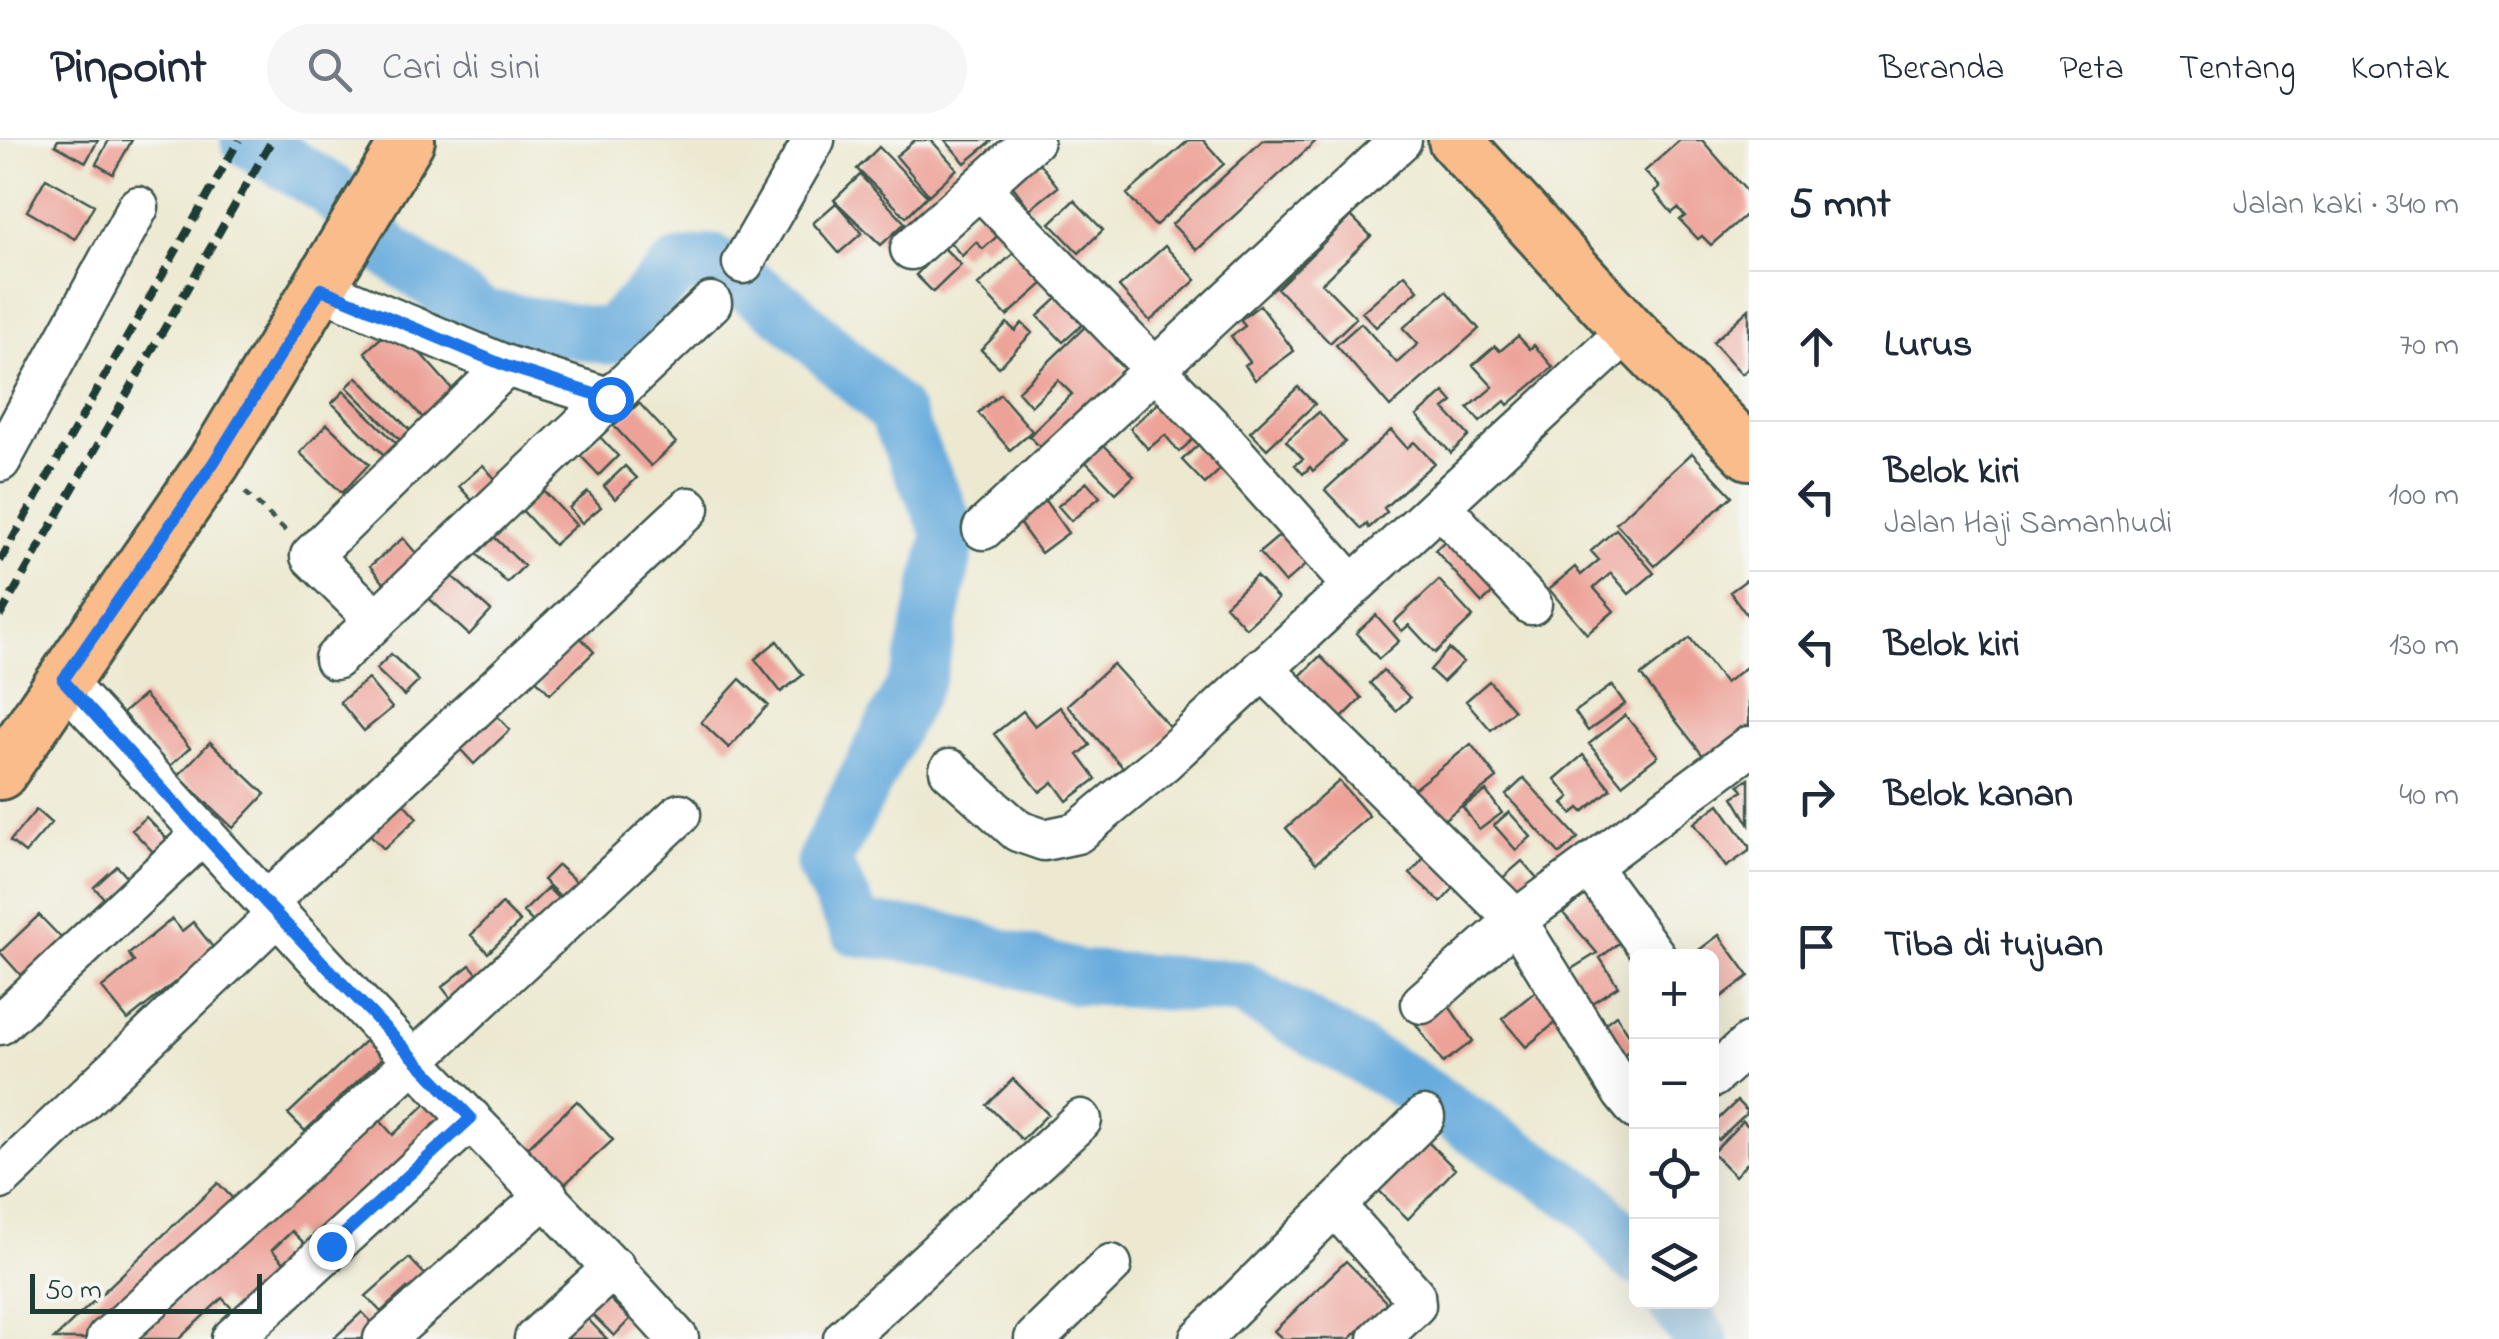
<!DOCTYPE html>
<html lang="id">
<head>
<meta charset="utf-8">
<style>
  body { margin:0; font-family:"Indie Flower",sans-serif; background:#f6f6f7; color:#1f2937 }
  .controls { position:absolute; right:30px; bottom:30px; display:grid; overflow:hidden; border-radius:15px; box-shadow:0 10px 40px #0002 }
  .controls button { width:90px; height:90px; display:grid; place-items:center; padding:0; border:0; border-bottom:2px solid #e0e1e3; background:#fff; color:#1f2937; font:50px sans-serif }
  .scale { position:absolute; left:30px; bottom:25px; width:232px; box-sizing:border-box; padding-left:10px; border:5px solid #1f3d34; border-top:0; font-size:28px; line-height:35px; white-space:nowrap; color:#1f3d34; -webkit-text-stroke:8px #f6f6f2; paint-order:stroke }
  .stop { position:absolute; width:30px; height:30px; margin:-22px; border:8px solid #1a73e8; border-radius:50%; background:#fff }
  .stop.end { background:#1a73e8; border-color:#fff; box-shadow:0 2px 10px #0008 }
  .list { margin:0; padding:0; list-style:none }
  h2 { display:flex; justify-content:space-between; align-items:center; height:130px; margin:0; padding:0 40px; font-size:42px }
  h2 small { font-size:32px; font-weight:400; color:#747a83 }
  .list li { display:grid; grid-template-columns:65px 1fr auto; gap:30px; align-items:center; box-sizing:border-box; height:150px; padding:0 40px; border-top:2px solid #e0e1e3 }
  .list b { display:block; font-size:38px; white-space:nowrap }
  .list p { margin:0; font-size:32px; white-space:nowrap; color:#747a83 }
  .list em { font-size:32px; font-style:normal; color:#747a83 }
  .icon { flex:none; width:55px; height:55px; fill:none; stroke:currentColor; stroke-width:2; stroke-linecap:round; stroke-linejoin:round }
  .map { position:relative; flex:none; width:1749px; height:1199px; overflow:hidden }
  header { display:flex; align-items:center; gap:60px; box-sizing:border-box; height:140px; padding:0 50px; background:#fff; border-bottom:2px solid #e0e1e3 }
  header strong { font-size:48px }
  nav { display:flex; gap:55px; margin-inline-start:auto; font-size:35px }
  .search { width:700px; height:90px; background:#f6f6f7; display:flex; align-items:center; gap:25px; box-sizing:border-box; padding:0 35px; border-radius:55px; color:#747a83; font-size:38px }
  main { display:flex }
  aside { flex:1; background:#fff }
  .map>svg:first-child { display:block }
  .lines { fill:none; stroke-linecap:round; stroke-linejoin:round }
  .river { stroke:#67acdd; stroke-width:55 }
  .building { fill:#eda298 }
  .minor-casing { stroke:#3e574c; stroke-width:45 }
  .major-casing { stroke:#3e574c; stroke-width:58 }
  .path { stroke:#3e574c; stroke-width:5; stroke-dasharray:8 8; stroke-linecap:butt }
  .minor { stroke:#fff; stroke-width:40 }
  .major { stroke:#fabc8b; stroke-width:52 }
  .rail { stroke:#1f3d34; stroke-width:8; stroke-dasharray:15 8; stroke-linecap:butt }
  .route { stroke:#1a73e8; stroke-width:12 }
</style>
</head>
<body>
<header>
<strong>Pinpoint</strong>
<div class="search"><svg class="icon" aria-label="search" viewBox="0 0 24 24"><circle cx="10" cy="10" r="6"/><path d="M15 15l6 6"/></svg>Cari di sini</div>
<nav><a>Beranda</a><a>Peta</a><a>Tentang</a><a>Kontak</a></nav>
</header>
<main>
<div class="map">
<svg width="1749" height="1199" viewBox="0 0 1749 1199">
  <rect width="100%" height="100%" fill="#f6f6f2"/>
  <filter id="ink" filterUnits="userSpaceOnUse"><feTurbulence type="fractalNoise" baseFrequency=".01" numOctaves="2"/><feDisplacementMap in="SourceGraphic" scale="20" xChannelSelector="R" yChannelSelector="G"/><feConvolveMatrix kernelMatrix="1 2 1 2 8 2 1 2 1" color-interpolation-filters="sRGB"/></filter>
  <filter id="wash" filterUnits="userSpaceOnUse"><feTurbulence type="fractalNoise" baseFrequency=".0048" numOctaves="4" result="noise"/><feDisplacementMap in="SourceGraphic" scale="40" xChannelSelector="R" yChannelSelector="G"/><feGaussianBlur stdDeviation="2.25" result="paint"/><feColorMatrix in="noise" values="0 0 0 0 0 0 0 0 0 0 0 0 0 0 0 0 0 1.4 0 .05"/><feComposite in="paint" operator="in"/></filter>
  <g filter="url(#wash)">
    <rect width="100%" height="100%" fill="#ede9d1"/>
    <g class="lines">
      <path class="river" d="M248,0L332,51L389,111L484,177L609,197L678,128L714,122L789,174L894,271L950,392L919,535L823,723L858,789L938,798L1077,837L1242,848L1402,940L1588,1062L1636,1118
        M1674,1162L1701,1199"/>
    </g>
    <g id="blocks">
      <path class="building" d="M58,0H98L86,22L55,5Z
        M109,0H132L113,34L96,24Z
        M915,0H931L957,29L929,55L896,16Z
        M945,0H993L965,23Z
        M1189,0H1203L1224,24L1155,86L1127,54Z
        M1263,0H1317L1197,110L1172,84Z
        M1680,0H1702L1749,54V72L1711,105L1702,96L1698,99L1680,80L1685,76L1678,68L1672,73L1654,52L1660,47L1645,31Z
        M879,7L927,56L906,77L857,29Z
        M1032,14L1058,47L1030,69L1005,36Z
        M860,35L905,83L881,105L834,60Z
        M46,38L94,65L75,99L27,71Z
        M1074,60L1103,90L1079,113L1050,83Z
        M836,63L862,93L839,113L813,83Z
        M982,68L1003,91L983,109L976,102L962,116L948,100Z
        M1351,76L1371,96L1322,143L1356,178L1330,203L1277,148Z
        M1165,106L1196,140L1150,181L1119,147Z
        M943,107L961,125L933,152L916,135Z
        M1015,112L1044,143L1007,176L978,145Z
        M1405,134L1418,150L1376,187L1362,172Z
        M1446,151L1479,189L1390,267L1336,205L1361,183L1397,223L1418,204L1403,188Z
        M1063,153L1088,180L1063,202L1038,176Z
        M1260,165L1294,211L1255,240L1245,225L1250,222L1231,196L1245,186L1240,180Z
        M1749,169V228L1742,234L1713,202Z
        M1092,180L1122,210L1113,218L1126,231L1043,310L1029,296L1072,254L1058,240L1031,266L1018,251Z
        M1007,183L1015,191L1022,183L1032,193L999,227L981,210Z
        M395,185L461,259L430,286L365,212Z
        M1518,196L1530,209L1534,205L1553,227L1508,265L1505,261L1480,282L1468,268L1493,247L1473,225L1495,206L1500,211Z
        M357,237L419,299L409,309L347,247Z
        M1298,247L1315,264L1267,309L1250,292Z
        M344,251L405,312L393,324L332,263Z
        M1444,252L1453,262L1444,269L1469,296L1451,313L1417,276Z
        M1000,254L1032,291L1010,310L978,273Z
        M1168,254L1200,293L1179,312L1165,295L1148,309L1130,288Z
        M639,263L676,303L651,326L614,286Z
        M1319,272L1345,302L1313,331L1310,327L1303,334L1295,325L1303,319L1286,301Z
        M327,284L369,324L342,353L300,313Z
        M1391,290L1407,308L1414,302L1434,323L1384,368L1387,372L1369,388L1367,384L1362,389L1325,350Z
        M600,297L618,316L599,335L580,315Z
        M1201,302L1224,326L1205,344L1182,320Z
        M1103,304L1134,336L1116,353L1085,321Z
        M1692,313L1732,356L1655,426L1616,383Z
        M483,325L501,346L478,367L459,346Z
        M625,326L637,338L615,359L604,346Z
        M1087,342L1100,357L1071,381L1058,366Z
        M542,349L576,385L554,405L521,369Z
        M588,352L601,367L582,383L569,368Z
        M1044,359L1068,393L1041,413L1017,380Z
        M1292,385L1318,414L1285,443L1259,413Z
        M485,388L524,426L507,443L468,405Z
        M1616,389L1654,433L1629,454L1611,433L1594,448L1614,471L1587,494L1549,449L1575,427L1581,435L1599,420L1591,411Z
        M1456,391L1504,443L1482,463L1435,410Z
        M403,398L421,419L387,447L370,426Z
        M444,429L491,471L469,495L422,452Z
        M1256,436L1278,459L1246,488L1225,465Z
        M1749,438V478L1730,452Z
        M1439,440L1473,477L1435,513L1409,485L1402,491L1394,482Z
        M1376,475L1399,501L1379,519L1356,493Z
        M578,495L594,512L550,554L534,537Z
        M1690,498L1725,543L1749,525V590L1708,622L1641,536Z
        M777,501L803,535L781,552L755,519Z
        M1449,509L1463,522L1443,542L1430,530Z
        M391,514L419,541L404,556L376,529Z
        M1320,516L1362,558L1336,584L1294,542Z
        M1113,524L1173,591L1127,632L1067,565Z
        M1383,530L1410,558L1396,571L1370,543Z
        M368,539L392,568L364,591L340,562Z
        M740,539L768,565L729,608L701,582Z
        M1489,541L1514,570L1491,590L1466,561Z
        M1612,545L1625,564L1588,591L1575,572Z
        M144,555L190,608L169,627L123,573Z
        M489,567L510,590L474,624L453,601Z
        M1060,567L1090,605L1078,615L1096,639L1067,661L1053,642L1040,652L994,594L1023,571L1035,586Z
        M1625,575L1658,616L1622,644L1589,604Z
        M210,602L265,654L233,688L178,636Z
        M1471,604L1497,638L1432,689L1406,655Z
        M1583,615L1611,649L1583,672L1579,668L1572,674L1563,663L1570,657L1555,639Z
        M1524,638L1578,698L1560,714L1506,655Z
        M1749,639V684L1733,657L1743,651L1739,645Z
        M1339,641L1369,676L1316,723L1286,688Z
        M1486,651L1502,673L1479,690L1463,667Z
        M395,654L417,678L384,709L361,685Z
        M1719,664L1749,706V711L1726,727L1694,683Z
        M36,670L51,683L25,713L10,701Z
        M1509,672L1531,697L1516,710L1494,685Z
        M146,677L173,705L159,718L132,690Z
        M1428,713L1459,742L1441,762L1410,734Z
        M1522,721L1537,738L1514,758L1499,741Z
        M558,725L582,747L567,763L543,740Z
        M117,726L134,745L111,766L94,747Z
        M1597,744L1635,790L1600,818L1618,846L1576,873L1554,840L1597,813L1563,773Z
        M548,748L565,765L540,789L523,772Z
        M502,764L520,782L488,813L471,795Z
        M39,775L66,803L26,841L0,812Z
        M172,779L182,791L193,782L215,810L128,880L102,848L134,822L129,814Z
        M1719,795L1749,836L1712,864V816H1691Z
        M470,825L484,841L455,864L442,847Z
        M1543,845L1567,873L1526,907L1502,879Z
        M1442,856L1473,901L1443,923L1411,877Z
        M1616,875L1636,905L1613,923L1591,894Z
        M365,901L382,918L305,991L288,974Z
        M1013,939L1048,974L1022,1000L987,965Z
        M431,959L454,983L315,1114L292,1091L272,1110L292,1131L242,1179L222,1158L179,1199H134L376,976L393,995Z
        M577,961L613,1000L554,1054L518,1016Z
        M1737,961L1748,972L1718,1000L1712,993V985Z
        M1743,981L1749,987V1021L1735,1036L1712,1013Z
        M1423,997L1455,1029L1408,1079L1375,1047Z
        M218,1043L235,1061L90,1199H54Z
        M409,1118L432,1142L415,1157L407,1148L381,1172L366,1156Z
        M1346,1121L1387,1163L1350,1199H1283L1274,1191Z
        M601,1150L630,1179L614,1196L584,1166Z
        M362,1172L378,1189L367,1199H333Z
        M582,1173L607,1199H554Z"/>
    </g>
  </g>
  <g filter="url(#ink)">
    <use href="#blocks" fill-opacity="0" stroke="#3e574c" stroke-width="2.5"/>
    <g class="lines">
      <g class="minor-casing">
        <path id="minor" d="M980,48L1210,286L1352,445
          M911,109L1033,0
          M743,123L814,0
          M321,149L506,226L611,259
          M0,321L138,67
          M1440,366L1531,464
          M983,389L1401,0
          M376,480L311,416L506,226
          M335,519L711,163
          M1262,528L1516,780L1623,953L1636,969
          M63,541C180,667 294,795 412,919C501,1012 592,1103 678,1199
          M950,630L1018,691L1044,700L1077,693L1163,622L1629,190
          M1589,726L1749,607
          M266,763L689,368
          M1422,863L1516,780L1589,726L1655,816
          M0,884L204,693
          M1712,937L1749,904
          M0,1039L277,775
          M1335,1066L1414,1155L1415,1165L1379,1199
          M107,1199L309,1018L680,674
          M232,1199L471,979
          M384,1199L547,1055
          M535,1199L614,1127
          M844,1199L1081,980
          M1035,1199L1111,1125
          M1200,1199L1424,977"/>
      </g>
      <g class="major-casing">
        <path id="major" d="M1455,0L1629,190L1749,313
          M0,633L214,322L408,0"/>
      </g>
      <path class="path" d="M245,352L288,393"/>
      <use href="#minor" class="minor"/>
      <use href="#major" class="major"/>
      <path class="rail" d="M0,421L239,0
        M0,476L272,0"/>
    </g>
  </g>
  <g class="lines" filter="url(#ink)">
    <path class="route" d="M331,1106L471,978L266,763L63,540L214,322L321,149L506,226L610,259"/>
  </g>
</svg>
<div class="controls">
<button>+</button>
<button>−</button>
<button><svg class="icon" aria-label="locate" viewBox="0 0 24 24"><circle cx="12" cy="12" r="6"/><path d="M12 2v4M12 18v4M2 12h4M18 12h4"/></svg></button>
<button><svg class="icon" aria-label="layers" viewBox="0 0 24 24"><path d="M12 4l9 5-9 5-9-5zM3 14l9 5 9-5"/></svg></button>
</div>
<div class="scale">50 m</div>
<div class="stop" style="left:610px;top:259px"></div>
<div class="stop end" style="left:331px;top:1106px"></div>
</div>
<aside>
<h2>5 mnt<small>Jalan kaki · 340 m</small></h2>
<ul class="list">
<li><svg class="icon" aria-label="ahead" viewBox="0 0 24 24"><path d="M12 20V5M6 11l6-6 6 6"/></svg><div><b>Lurus</b></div><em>70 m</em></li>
<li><svg class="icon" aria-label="left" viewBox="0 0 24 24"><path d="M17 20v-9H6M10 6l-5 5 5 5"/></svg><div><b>Belok kiri</b><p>Jalan Haji Samanhudi</p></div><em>100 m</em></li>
<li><svg class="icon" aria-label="left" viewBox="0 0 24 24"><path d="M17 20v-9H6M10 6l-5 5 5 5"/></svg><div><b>Belok kiri</b></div><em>130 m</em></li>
<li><svg class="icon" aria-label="right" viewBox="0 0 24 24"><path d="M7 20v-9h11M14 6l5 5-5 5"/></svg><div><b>Belok kanan</b></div><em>40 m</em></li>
<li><svg class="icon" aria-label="arrive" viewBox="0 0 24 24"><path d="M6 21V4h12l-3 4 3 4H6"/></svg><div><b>Tiba di tujuan</b></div></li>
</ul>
</aside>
</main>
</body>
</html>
